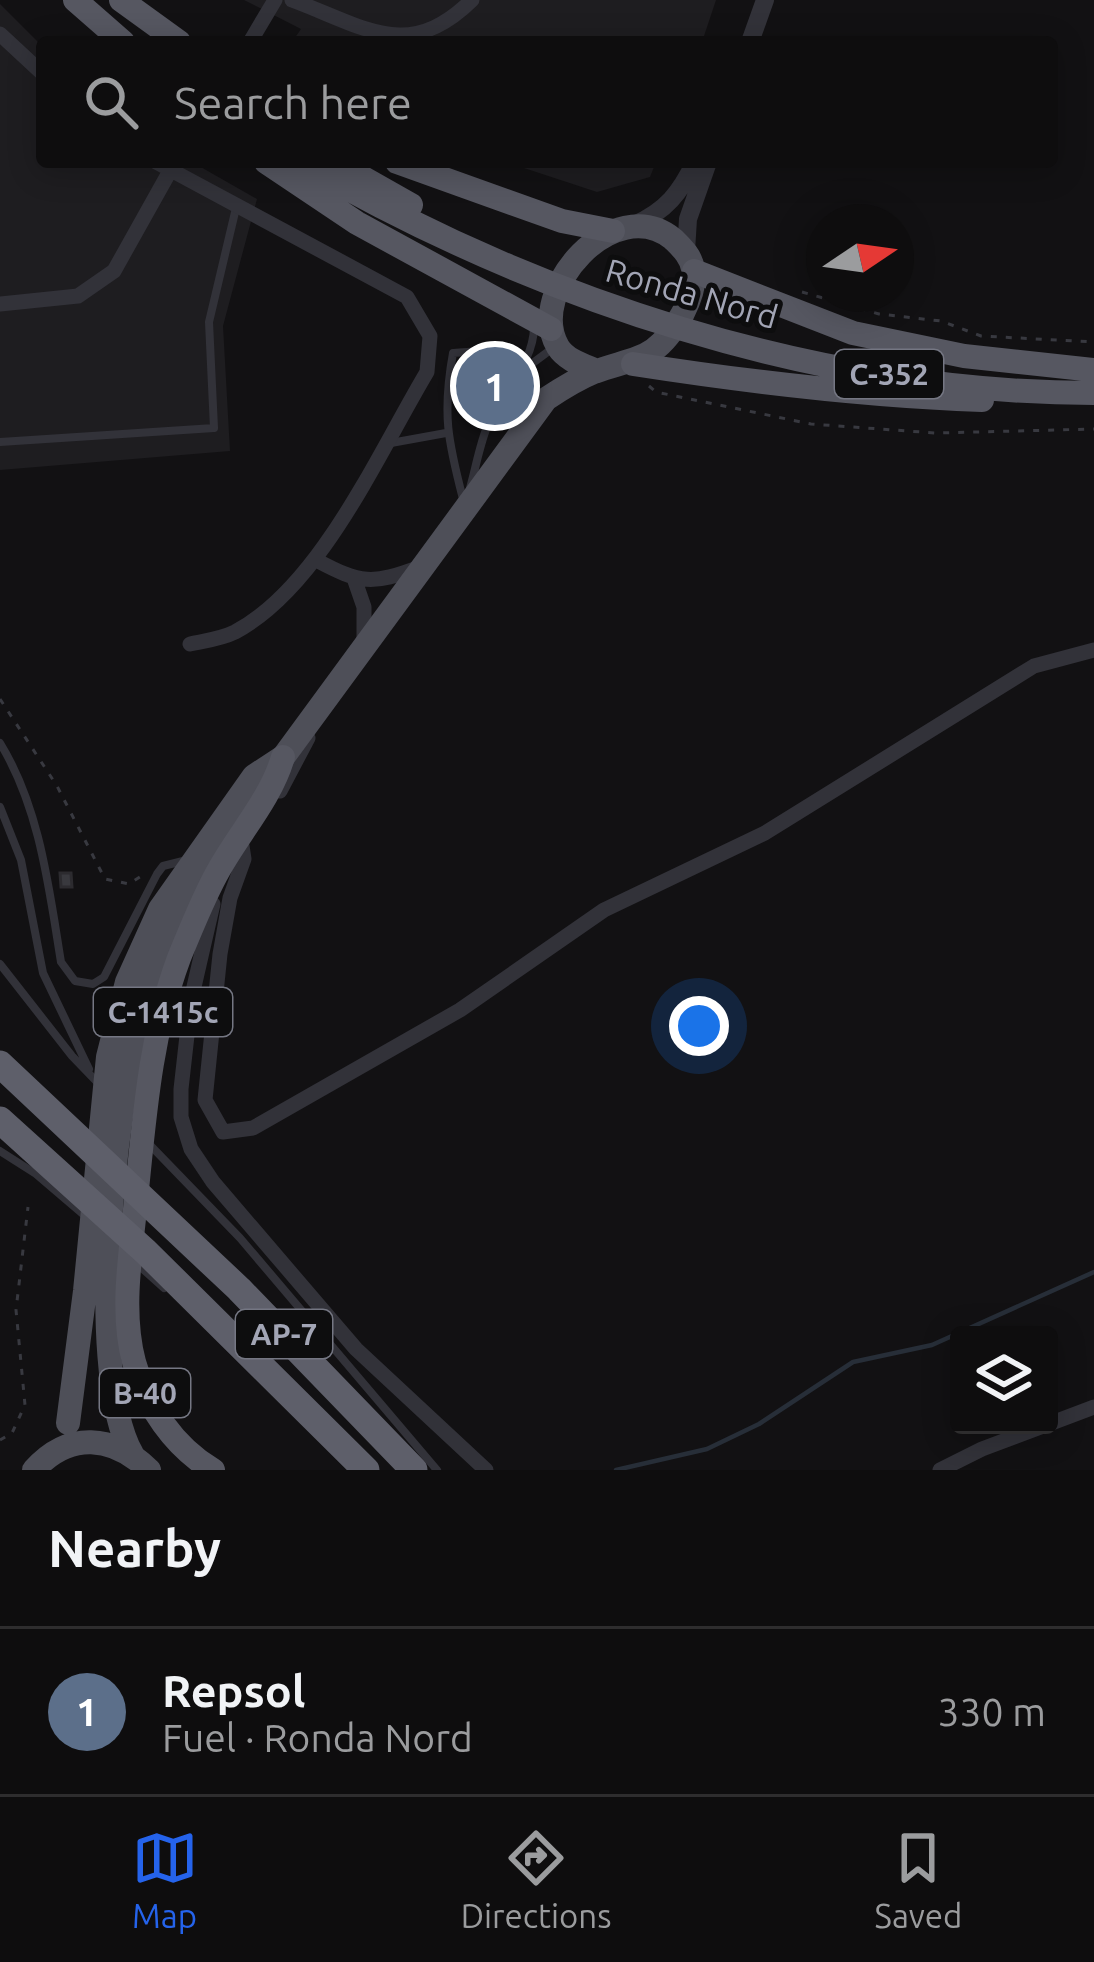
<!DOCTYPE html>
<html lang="en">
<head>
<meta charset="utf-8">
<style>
  body { margin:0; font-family:Ubuntu,sans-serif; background:#171617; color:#f1f3f6 }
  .controls { position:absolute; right:36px; bottom:36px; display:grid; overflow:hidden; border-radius:12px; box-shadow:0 6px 30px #0003 }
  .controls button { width:108px; height:108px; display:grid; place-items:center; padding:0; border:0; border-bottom:3px solid #2e2d2e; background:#0e0d0e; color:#f1f3f6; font:60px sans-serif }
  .compass { position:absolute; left:806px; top:204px; width:108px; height:108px; border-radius:50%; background:#0e0d0e; box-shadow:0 6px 30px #0003; rotate:77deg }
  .you { position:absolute; left:699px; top:1026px; width:42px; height:42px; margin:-30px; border:9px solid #fff; border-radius:50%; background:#1a73e8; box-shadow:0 0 0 18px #1a73e833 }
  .badge { display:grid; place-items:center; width:78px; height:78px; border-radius:50%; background:#2563eb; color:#fff; font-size:39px; font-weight:700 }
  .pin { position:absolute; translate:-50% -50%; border:6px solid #fff; box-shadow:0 3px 12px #0006 }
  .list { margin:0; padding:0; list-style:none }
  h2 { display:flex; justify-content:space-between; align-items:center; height:156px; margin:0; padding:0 48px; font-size:51px }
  h2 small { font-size:39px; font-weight:400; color:#9b9c9e }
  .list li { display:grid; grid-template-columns:78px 1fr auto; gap:36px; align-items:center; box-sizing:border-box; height:168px; padding:0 48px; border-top:3px solid #2e2d2e }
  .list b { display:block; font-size:45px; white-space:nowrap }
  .list p { margin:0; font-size:39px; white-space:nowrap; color:#9b9c9e }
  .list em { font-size:39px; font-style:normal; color:#9b9c9e }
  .icon { flex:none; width:66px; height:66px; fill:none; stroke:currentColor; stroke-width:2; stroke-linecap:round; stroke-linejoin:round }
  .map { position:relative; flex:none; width:1094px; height:1470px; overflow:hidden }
  .search { position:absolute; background:#0e0d0e; box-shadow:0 6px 30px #0003; left:36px; right:36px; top:36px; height:132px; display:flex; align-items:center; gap:30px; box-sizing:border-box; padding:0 42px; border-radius:12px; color:#9b9c9e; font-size:45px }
  .sheet { height:324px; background:#0e0d0e }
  nav { display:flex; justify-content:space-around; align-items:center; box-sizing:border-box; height:168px; border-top:3px solid #2e2d2e; background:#0e0d0e; font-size:33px; color:#9b9c9e }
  nav a { display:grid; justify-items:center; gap:6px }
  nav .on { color:#2563eb }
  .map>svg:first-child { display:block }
  .built { fill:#1e1d20 }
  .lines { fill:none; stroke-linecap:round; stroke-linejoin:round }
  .stream { stroke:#272e38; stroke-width:4.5 }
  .building { fill:#39393e; stroke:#2c2b2f; stroke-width:3 }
  .path { stroke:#383940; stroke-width:3; stroke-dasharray:6 9; stroke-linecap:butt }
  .service { stroke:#323239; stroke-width:8 }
  .minor { stroke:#323239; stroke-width:15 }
  .tertiary { stroke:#323239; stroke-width:18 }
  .primary { stroke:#4e4f58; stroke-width:24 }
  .trunk { stroke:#565761; stroke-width:24 }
  .motorway { stroke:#5e5f6a; stroke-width:27 }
  .labels { text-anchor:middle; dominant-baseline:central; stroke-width:10; stroke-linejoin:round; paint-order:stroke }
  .shield { fill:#0d0d0e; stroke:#757783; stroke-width:3 }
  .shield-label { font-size:30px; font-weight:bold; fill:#a2a5b5 }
  .street-label { font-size:33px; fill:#a2a5b5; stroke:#0d0d0e }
</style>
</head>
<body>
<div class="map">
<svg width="1094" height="1470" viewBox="0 0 1094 1470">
  <rect width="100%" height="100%" fill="#121113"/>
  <path class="built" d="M244,0H716L702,42H292L301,29Z
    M0,4L42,46V162H192L257,199L223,326L230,451L0,470Z
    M506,162H656L650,177L597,192Z"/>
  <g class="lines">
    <path class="stream" d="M616,1470L707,1449L759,1424L853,1362L932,1345L1094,1272"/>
  </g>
  <path class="building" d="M490,355L495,359L474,391L454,396L458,368L480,363Z
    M493,363L526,386L503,418L471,395Z
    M60,873H71L72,887H61Z"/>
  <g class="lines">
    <path class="path" d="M802,292L879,314L941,321L981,336L1094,342
      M649,386L656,392L811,424L935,433L1094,429
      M0,699L57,786L105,879L129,884L143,875
      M0,1440L12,1433L25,1405L16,1310L28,1207"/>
    <path class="service" d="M522,371L553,348
      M0,442L214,428L209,322L236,208
      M391,443L446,433
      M470,488C476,467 480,442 489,422C504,389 534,363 534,326
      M463,499C448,441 442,414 453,353L494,350L526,356
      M0,743C40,808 49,889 61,962L75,981L93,984L104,977L157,874L163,866L187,860
      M0,807L21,860L43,973L89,1069
      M0,964L72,1056L98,1083
      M150,1145L240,1238L437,1470
      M0,1151L36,1174L84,1215
      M135,1262L164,1288"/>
    <path class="minor" d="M292,0C365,27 408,63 472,0
      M0,34L42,73
      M250,42L275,0
      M156,162L407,297L430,336L427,372C378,454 320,587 235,632C221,639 204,641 190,644
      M0,304L78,296L114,271L175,162
      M316,560C361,584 372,585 420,567
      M355,581L364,607V642
      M280,791L308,738
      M242,846L244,859L230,898L220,954L205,1100L223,1132L253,1128L460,1010L604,910L765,833L1034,666L1094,650
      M213,904L191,1000L181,1089V1117L191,1149L213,1182L356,1349L486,1470
      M1049,1424L1094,1407
      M940,1470L982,1449L1046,1425"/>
    <path class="tertiary" d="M750,42L765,0
      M634,225C666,211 680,193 695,162
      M686,251L688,219L708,162"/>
    <path class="primary" d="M273,771L546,399C561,389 577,379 594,372C639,356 657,361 683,313C689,301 696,284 693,269C691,256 682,248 673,239C614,191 525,291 558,347C566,360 583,365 597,371
      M68,1423L85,1291L108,1057L127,982L160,909L254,776L283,757
      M132,1454C83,1367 116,1070 153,976C171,928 197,881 226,839
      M34,1470C69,1431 113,1435 149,1470"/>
    <path class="trunk" d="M75,0L123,42
      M121,0L179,42
      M266,162L357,223L551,329
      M300,162C537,299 817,393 1094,393
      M335,162L411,205
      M397,162L562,221L613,231
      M694,271L853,333L964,356L1094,370
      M633,364C749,382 864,396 982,400
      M213,1470C174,1447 146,1406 134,1362C121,1313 130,1259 135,1209C144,1124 149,1038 179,958C190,931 202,901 216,875C237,835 270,801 283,757"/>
    <path class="motorway" d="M0,1064L239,1289L414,1470
      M0,1120L146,1252L366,1470"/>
  </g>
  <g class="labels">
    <g class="shield">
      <rect x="835" y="350" width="108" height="48" rx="9"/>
      <rect x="94" y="988" width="138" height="48" rx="9"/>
      <rect x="236" y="1310" width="96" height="48" rx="9"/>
      <rect x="100" y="1369" width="90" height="48" rx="9"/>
    </g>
    <g class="shield-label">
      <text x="889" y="374">C-352</text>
      <text x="163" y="1012">C-1415c</text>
      <text x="284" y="1334">AP-7</text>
      <text x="145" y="1393">B-40</text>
    </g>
    <g class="street-label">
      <text transform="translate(692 293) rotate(16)">Ronda Nord</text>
    </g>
  </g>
</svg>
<div class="controls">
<button><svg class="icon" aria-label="layers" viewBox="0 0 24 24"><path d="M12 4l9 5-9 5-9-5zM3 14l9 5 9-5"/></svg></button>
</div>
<svg class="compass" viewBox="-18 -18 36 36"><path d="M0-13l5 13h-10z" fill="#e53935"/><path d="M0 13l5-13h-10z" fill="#9b9c9e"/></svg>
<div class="you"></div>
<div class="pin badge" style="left:495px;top:386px;background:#5c6f8a">1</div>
<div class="search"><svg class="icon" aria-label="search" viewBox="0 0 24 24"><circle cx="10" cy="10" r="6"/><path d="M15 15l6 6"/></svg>Search here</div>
</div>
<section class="sheet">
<h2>Nearby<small></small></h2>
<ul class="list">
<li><span class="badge" style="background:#5c6f8a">1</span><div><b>Repsol</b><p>Fuel · Ronda Nord</p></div><em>330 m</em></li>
</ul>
</section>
<nav>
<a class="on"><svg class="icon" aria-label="map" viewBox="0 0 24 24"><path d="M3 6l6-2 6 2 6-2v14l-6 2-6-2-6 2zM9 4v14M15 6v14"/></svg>Map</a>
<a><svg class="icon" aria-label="directions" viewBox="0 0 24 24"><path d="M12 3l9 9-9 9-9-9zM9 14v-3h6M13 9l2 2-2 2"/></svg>Directions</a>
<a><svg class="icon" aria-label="saved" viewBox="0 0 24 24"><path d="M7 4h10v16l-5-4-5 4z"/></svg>Saved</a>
</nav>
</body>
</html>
